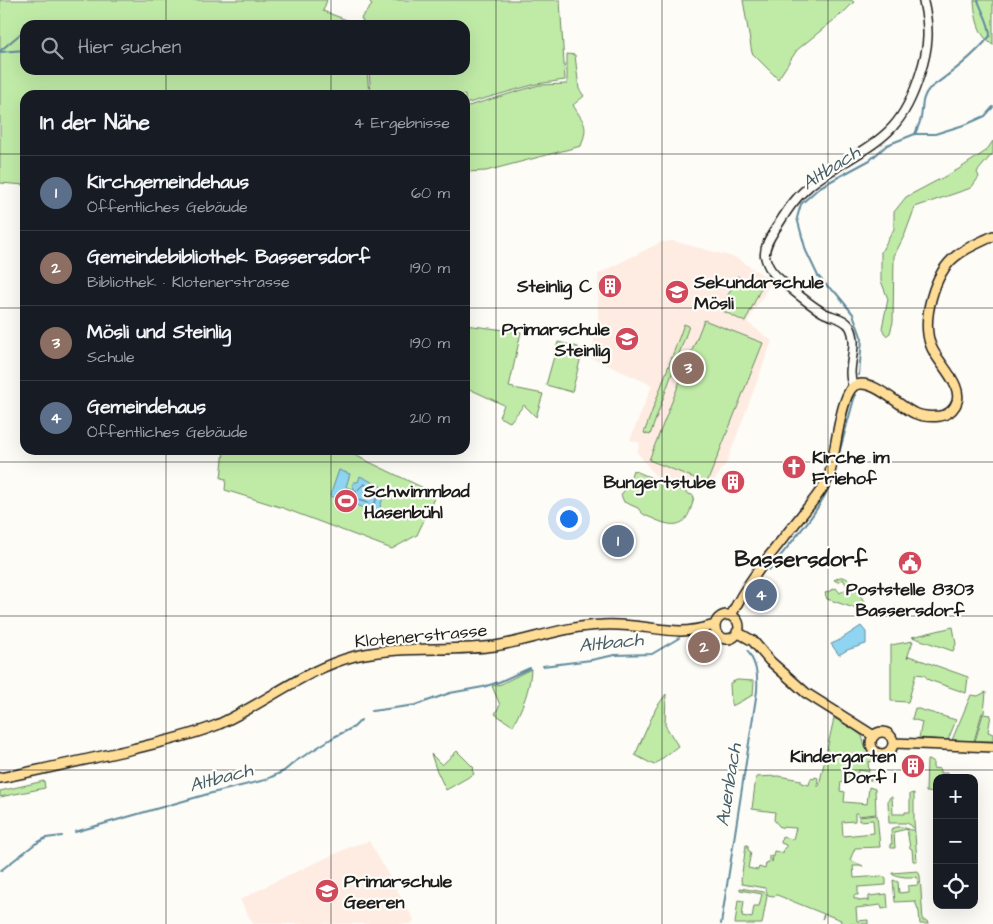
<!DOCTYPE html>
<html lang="de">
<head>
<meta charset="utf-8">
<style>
  body { margin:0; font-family:"Architects Daughter",sans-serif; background:#242831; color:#f1f3f6 }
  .controls { position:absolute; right:15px; bottom:15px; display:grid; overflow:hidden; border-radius:10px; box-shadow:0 5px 20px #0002 }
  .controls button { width:45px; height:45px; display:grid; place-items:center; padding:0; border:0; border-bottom:1px solid #363941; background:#171b24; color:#f1f3f6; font:25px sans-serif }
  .you { position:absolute; left:568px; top:518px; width:18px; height:18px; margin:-12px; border:4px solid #fff; border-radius:50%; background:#1a73e8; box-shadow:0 0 0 8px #1a73e833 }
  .badge { display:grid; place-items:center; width:32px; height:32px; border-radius:50%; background:#8c9099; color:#fff; font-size:16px; font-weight:700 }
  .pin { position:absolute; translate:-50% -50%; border:2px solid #fff; box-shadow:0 1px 5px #0006 }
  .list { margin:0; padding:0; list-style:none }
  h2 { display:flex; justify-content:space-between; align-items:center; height:65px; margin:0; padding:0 20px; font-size:21px }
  h2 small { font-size:16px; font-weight:400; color:#9ea1a6 }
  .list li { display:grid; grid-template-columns:32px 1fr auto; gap:15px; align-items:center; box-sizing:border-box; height:75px; padding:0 20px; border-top:1px solid #363941 }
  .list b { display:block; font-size:19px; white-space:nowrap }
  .list p { margin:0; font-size:16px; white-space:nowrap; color:#9ea1a6 }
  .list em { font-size:16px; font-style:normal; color:#9ea1a6 }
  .icon { flex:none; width:28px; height:28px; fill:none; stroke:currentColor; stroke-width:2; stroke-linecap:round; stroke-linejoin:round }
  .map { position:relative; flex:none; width:993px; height:924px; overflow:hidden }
  .search { position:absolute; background:#171b24; box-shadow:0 5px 20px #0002; left:20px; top:20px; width:450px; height:55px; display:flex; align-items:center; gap:12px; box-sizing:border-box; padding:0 18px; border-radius:15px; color:#9ea1a6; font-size:19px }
  .panel { position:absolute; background:#171b24; box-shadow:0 5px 20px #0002; left:20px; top:90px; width:450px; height:365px; border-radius:15px }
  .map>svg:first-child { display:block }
  .built { fill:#feece3 }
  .green { fill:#c0eba7; stroke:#6e8462 }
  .water { fill:#8fd5f1; stroke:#618b9c }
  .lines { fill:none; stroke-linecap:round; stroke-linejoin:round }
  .shore { stroke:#4a6671; stroke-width:1 }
  .stream { stroke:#618b9c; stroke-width:2 }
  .minor-casing { stroke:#1c1c1c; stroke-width:11 }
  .major-casing { stroke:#1c1c1c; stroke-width:12 }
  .minor { stroke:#fdfcf7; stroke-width:8 }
  .major { stroke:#ffdd96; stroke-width:9 }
  .grid { fill:none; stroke:#1c1c1c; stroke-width:1; stroke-opacity:0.55 }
  .labels { text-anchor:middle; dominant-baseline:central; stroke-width:4.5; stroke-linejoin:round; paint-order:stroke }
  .poi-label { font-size:18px; font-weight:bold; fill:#1c1c1c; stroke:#fdfcf7; text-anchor:start }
  .street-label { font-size:18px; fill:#1c1c1c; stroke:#fdfcf7 }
  .water-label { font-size:19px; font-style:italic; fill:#445d67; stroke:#fdfcf7 }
  .district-label { font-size:22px; font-weight:bold; fill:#1c1c1c; stroke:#fdfcf7 }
</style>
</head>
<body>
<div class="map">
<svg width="993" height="924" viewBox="0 0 993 924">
  <rect width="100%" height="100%" fill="#fdfcf7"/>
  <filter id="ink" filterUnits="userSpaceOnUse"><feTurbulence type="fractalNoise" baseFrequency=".02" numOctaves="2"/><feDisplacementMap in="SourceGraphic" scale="10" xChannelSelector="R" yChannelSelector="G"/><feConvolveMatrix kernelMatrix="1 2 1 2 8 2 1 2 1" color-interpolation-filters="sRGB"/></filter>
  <g filter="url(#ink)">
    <path class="built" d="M673,241L737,258L772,281L747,322L772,341L727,462L714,481L708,485L685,489L675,487L657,478L637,452L640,443L630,440L652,385L591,358L598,320V274L661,242Z
      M369,841L414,920L411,924H253L240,900L274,882L352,846Z"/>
    <path class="green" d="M0,0H327L323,11L360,25H25V70H367L369,95H25V185L0,183Z
      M369,0H560L565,80L536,84L465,104V95H371L369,70H465V25H365L361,18L372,5Z
      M743,0H851L854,2L845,11L797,50L778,79L752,53Z
      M974,0H993V45C978,36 975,16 974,0Z
      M567,54L575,55L579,89L584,96L573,105C584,124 589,124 581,146L486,171L465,172V107L539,85L567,84Z
      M993,141V153L977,172L979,177L971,188L915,207L905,234L894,256L893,322L890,333L886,336L882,328L888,299L881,281V252L894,229V212L906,197L959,169L986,151Z
      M737,276L761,288L745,322L721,310Z
      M704,320L763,343L707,483L649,460Z
      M684,324L689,326L650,435L644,433Z
      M465,325L521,332L509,387L543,394L536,417L524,405L510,422L499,417L504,405L465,387Z
      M558,342L578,347L582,353L572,392L546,385Z
      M224,450H344L436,494L417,535L392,549L283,508L225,490L226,479L221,478Z
      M633,470L694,496C689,523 680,531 654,519C647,516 642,515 638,508L624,502L621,495L628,485Z
      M840,577C852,576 859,594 865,603L864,607H851L827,599L825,593L836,588L840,593L848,588L843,579L838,582L834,580Z
      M953,627L956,644L953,651L912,637Z
      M913,641L907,658L909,656L968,677L966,693L929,680L924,675L916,674L908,702L891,701V645Z
      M531,669C530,690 522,708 513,726L495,714L500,705L492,686L501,684Z
      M737,680L754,681L753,695L732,706L731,703L730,683Z
      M986,692L984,713H982L974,741L952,740L971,695L978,696Z
      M666,694L665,725L678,746L654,765L635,755L656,708Z
      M915,708L956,720L948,740L919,738L922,722L912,719Z
      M983,714L991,715L988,732L993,734V741H975Z
      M834,718L853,729L862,736L866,749L873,761L868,762L869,772L859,770L857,773L875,780L874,781L856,777H854V782H841L840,791L845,792L844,802L867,804L869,787L875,789L876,814L858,816V813H855V821L842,822L843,836L874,833L873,820L859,821V817L877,815L880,847L855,848L850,860L863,866H853L854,878L882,876L886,879V885L858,887V895H854V899H858L859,901L868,900L869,902V896L887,894L888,908L882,909L881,905L856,908L857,921L868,920V924H840L841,920L825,914L822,919L824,914L777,895L773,896L768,895L765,888L742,884L741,880L746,845H748V850L751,852L748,868L758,870L759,867L765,869L766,863L769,862V856H772V862L774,851L783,853L784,848H786V845L781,843L782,837L793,839L796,828L780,827L774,820L775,812L752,809L756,777L778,776L801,780V783L809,785L811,778L814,779L815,777L818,778L817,786H819Z
      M457,751L474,768L472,770L474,774L446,790L436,769L431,754L442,765Z
      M927,760L933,761V768L940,769V773H947V776L936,777L937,793L926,792Z
      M44,781L45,788L0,797V791Z
      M914,793V821L917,861H913L912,849L910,848L907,829L894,832L895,848H891L890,844H892L891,829C905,823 905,831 914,830L912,826L907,823H889L888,801L890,797H892L893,814H905V812H910V794Z
      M918,871L920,876L923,921H927L928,924H920L919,912L915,901L895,902L893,880L898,882L899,893L908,892V886L918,885L917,877H905L893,875L892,873Z
      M740,888L764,892L767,896L762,924H735L738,900L744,901L742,916L752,918L754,906H759L762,894L740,890Z"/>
    <path class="water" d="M339,470L350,474L346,487L355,490L352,485L354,482H358L360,476L386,489L378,513L330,496Z
      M861,626L866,632V644L847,650L839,655L831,644L838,641Z"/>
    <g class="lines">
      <path class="shore" d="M364,484L379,492L374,505L352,498V495C358,492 359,487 364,484Z"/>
      <path class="stream" d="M25,23V25
        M0,51L25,30
        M0,52L25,50
        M915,134C917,129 920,123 921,118C923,107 921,98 929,89C951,73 973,57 990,36C990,22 982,13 978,0
        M859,375L862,339L853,314L836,293L827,286L818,276L806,251L797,218L801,204L820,187L870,160L887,145L915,134H935L967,124L985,116L993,107
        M834,472L855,395
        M769,570C789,544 822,510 832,479
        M543,666L591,660L615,655L652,654L679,638
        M372,711L416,705L450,693L483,687L499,682L530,668
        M75,832L208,794L265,780L284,771L296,761L334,737L354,727L361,720
        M0,871L35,844L46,838L62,836
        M721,924L757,691C758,675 757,666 748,651"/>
      <g class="minor-casing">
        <path id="minor" d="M853,386C845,368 860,346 850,327C845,318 832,317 824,313C813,307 777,279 771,270C768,266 766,260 765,256C764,246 771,236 776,228C785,214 793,200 806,189C815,180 826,174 837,167C883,138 903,129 920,74C929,47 930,28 923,0"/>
      </g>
      <g class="major-casing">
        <path id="major" d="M715 627a12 12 0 1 1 24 0a12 12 0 1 1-24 0Z
          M731,616C748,579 776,548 801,516C810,504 823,491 829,476C835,458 840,395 854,386C870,376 899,406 914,413C921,416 932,417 940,416C946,415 952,411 955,406C967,387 937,363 931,346C921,320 934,273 956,256C967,247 981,242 993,236
          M737,632L753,641L770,661L806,693L874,736
          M871 743a11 11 0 1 1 22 0a11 11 0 1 1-22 0Z
          M894,743L993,747
          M0,778C45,769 89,759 133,749C161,742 190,736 217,725C264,704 305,669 355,656C401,645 449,652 495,646C531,640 565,626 602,625C629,623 655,630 681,631C692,631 704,628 715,625"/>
      </g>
      <use href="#minor" class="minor"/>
      <use href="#major" class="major"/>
    </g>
  </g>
  <path class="grid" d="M166,0V25M331,0V25M496,0V924M662,0V924M828,0V924M166,70V95M331,70V95M0,154H25M465,154H993M0,308H25M465,308H993M166,450V924M331,450V924M0,462H993M0,616H993M0,770H993"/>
  <defs>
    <g id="building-disc" transform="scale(1.25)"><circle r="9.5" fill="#d1495b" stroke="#fdfcf7"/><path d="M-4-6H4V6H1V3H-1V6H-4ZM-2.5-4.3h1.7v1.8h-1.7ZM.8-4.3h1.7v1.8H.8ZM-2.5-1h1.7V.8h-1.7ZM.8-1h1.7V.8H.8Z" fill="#fff"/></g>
    <g id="school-disc" transform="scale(1.25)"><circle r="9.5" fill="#d1495b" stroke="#fdfcf7"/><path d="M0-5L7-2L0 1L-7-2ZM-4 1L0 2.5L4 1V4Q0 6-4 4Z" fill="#fff"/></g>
    <g id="church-disc" transform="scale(1.25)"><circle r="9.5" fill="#d1495b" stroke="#fdfcf7"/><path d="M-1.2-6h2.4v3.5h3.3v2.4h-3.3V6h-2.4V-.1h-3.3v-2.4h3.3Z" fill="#fff"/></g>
    <g id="stadium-disc" transform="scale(1.25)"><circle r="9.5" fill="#d1495b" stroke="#fdfcf7"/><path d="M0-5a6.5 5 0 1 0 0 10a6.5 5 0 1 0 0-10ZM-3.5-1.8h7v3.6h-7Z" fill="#fff"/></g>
    <g id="civic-disc" transform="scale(1.25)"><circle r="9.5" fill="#d1495b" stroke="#fdfcf7"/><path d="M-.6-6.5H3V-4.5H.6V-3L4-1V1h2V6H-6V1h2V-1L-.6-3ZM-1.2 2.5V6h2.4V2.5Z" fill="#fff"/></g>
  </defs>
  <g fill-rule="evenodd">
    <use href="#building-disc" x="610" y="286"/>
    <use href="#school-disc" x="677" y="292"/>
    <use href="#school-disc" x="627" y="339"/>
    <use href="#church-disc" x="794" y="467"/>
    <use href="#building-disc" x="733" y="482"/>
    <use href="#stadium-disc" x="346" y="501"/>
    <use href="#civic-disc" x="910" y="563"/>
    <use href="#building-disc" x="913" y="766"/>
    <use href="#school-disc" x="327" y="891"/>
  </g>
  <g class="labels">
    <g class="poi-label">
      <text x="694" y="282">Sekundarschule<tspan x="694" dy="21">Mösli</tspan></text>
      <text x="592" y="286" text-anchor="end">Steinlig C</text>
      <text x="610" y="329" text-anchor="end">Primarschule<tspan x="610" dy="21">Steinlig</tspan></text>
      <text x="812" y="457">Kirche im<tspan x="812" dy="21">Friehof</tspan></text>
      <text x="716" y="482" text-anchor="end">Bungertstube</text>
      <text x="364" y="491">Schwimmbad<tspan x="364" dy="21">Hasenbühl</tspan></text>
      <text x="910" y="589" text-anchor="middle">Poststelle 8303<tspan x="910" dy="21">Bassersdorf</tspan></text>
      <text x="896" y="756" text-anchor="end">Kindergarten<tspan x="896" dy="21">Dorf 1</tspan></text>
      <text x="344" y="881">Primarschule<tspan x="344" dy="21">Geeren</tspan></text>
    </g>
    <g class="street-label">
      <text transform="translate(421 636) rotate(-5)">Klotenerstrasse</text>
    </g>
    <g class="water-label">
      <text transform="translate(831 168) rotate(-33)">Altbach</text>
      <text transform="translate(611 643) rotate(-6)">Altbach</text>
      <text transform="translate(221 778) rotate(-15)">Altbach</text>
      <text transform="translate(729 785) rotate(-81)">Auenbach</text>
    </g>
    <g class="district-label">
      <text x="801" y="559">Bassersdorf</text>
    </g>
  </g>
</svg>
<div class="controls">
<button>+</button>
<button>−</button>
<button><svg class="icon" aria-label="locate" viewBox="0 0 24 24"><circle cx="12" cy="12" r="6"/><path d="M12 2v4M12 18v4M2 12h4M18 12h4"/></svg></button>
</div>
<div class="you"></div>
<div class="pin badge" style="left:618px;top:541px;background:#5c6f8a">1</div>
<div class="pin badge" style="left:704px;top:647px;background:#8d6e63">2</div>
<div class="pin badge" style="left:688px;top:368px;background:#8d6e63">3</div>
<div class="pin badge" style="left:761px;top:595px;background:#5c6f8a">4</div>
<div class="search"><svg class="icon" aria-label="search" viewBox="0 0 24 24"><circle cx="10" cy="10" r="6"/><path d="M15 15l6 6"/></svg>Hier suchen</div>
<section class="panel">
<h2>In der Nähe<small>4 Ergebnisse</small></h2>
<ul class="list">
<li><span class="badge" style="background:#5c6f8a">1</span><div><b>Kirchgemeindehaus</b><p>Öffentliches Gebäude</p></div><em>60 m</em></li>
<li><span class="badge" style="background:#8d6e63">2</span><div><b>Gemeindebibliothek Bassersdorf</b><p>Bibliothek · Klotenerstrasse</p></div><em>190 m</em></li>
<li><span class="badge" style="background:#8d6e63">3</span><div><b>Mösli und Steinlig</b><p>Schule</p></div><em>190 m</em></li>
<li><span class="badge" style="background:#5c6f8a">4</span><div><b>Gemeindehaus</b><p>Öffentliches Gebäude</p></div><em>210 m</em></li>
</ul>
</section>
</div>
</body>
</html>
